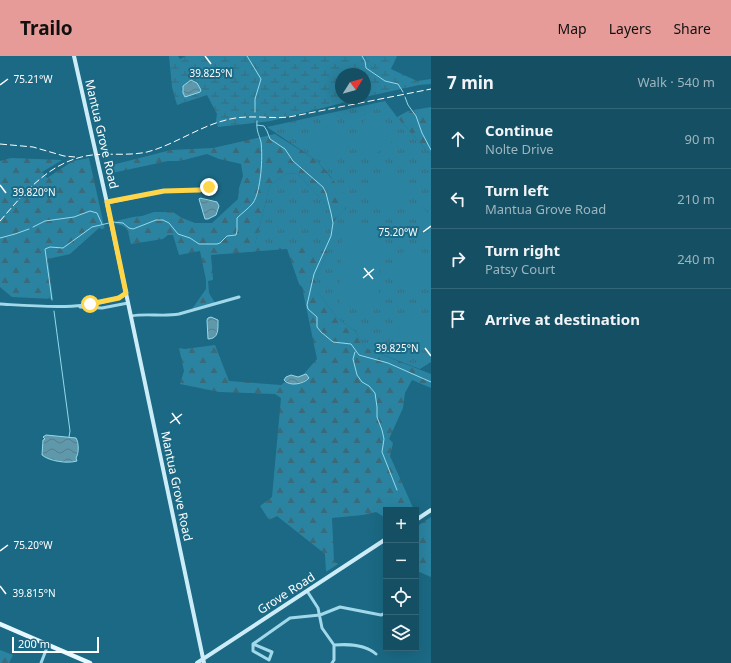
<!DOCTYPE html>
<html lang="en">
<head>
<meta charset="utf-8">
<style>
  body { margin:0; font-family:"Noto Sans",sans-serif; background:#1d5669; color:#f1f3f6 }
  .controls { position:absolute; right:12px; bottom:12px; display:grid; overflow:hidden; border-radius:0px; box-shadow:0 4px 16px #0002 }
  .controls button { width:36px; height:36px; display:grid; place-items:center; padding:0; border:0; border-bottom:1px solid #336678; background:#144f63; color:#f1f3f6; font:20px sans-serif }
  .compass { position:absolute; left:335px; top:12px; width:36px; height:36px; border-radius:50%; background:#144f63; box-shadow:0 4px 16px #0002; rotate:53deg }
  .scale { position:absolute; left:12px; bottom:10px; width:87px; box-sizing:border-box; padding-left:4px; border:2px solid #fff; border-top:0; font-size:11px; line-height:14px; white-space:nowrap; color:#fff; -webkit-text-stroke:3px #1b6984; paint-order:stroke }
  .stop { position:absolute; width:12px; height:12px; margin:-9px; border:3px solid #ffd54a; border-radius:50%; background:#fff }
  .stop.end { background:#ffd54a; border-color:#fff; box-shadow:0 1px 4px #0008 }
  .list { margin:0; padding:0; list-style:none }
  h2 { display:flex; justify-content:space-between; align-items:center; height:52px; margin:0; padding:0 16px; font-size:17px }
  h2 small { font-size:13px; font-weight:400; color:#9db5be }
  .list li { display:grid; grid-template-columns:26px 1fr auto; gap:12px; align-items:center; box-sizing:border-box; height:60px; padding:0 16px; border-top:1px solid #336678 }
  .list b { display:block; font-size:15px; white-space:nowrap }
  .list p { margin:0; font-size:13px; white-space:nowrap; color:#9db5be }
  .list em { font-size:13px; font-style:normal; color:#9db5be }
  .icon { flex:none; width:22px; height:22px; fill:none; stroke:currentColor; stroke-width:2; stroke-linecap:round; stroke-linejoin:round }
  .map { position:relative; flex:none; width:431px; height:607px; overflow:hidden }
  header { display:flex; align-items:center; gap:24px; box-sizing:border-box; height:56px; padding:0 20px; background:#e69b98; color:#111 }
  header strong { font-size:19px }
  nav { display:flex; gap:22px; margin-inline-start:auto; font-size:14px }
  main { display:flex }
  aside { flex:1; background:#144f63 }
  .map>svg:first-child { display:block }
  .grass { fill:url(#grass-tufts) }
  .forest { fill:url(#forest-firs) }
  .wetland { fill:url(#wetland-marsh); fill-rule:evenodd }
  .pitch { fill:#2a84a1 }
  .water { fill:url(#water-waves); stroke:#93d9ed }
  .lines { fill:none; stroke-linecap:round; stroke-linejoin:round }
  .stream { stroke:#93d9ed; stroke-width:1 }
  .minor { stroke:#a1d9eb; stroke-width:3 }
  .secondary { stroke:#ccedf8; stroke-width:4 }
  .primary { stroke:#e5f7ff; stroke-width:4.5 }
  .rail { stroke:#fff; stroke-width:1; stroke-dasharray:7 3; stroke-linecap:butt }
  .route { stroke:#ffd54a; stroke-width:5 }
  .ticks { fill:none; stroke:#fff; stroke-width:1.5 }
  .labels { text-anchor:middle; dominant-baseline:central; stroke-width:4; stroke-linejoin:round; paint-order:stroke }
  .street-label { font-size:12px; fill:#fff; stroke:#1b6984 }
  .ticks-label { font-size:10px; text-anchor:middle; fill:#fff; stroke:#1b6984; stroke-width:4; stroke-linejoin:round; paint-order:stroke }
</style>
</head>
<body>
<header>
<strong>Trailo</strong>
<nav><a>Map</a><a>Layers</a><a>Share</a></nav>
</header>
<main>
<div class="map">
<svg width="431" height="607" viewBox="0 0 431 607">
  <defs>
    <pattern id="grass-tufts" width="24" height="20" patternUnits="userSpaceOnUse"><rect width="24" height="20" fill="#2a84a1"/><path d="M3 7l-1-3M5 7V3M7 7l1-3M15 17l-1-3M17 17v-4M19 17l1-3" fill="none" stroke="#396b7b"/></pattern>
    <pattern id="forest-firs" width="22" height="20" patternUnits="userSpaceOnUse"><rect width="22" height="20" fill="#2a84a1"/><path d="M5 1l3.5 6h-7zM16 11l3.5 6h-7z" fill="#396b7b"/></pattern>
    <pattern id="wetland-marsh" width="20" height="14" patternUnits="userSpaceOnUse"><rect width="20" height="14" fill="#2a84a1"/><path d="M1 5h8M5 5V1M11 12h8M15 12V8" fill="none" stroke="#396b7b"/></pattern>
    <pattern id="water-waves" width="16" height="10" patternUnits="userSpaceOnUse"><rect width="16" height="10" fill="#5f98ab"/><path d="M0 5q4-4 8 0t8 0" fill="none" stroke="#587d8a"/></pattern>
  </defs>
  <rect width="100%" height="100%" fill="#1b6984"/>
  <path class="grass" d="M385,45L397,61L431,99V306L420,313L365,292L355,275L337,262L317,235V220L328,196L255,188L270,129L287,117L298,118L327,150L333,166L347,151L331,121L317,105L267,71Z"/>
  <path class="forest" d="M431,51V99L397,61L408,55Z
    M275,78L317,105L347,141V151L333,166L327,150L298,118L287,117L270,129L255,188L284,187L328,196L317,220V235L337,262L355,275L365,292L431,318V332L412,324L405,337L403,352L389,383L393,387L390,400L414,454H386V462L376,456L363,459L332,462L334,505L338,508L326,516L325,498L277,460L269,464L260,450L272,441L281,342L275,338L219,336L180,328L184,315L179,292L185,293L215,289L229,325L281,329L285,326L291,328L305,326L306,318L302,320L317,303L302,231L299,228L287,193L211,199L213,224L208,225L209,237L215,247L192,253L206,233V224L200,195L179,199L173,179H168L163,183L131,188C128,177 129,169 115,168L116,165L133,161L142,160L154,156H173L182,162L195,167H212L238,143L239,132L243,120L241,108L219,103L207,98L180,105H168L112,117V109L171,94L213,92Z
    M11,102L62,104L42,116L47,122L73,105L89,102L105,174L99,172L70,198L48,203L53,243L12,241L0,231V105Z
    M431,461V521L417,515L416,516V471Z
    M0,594L13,599L9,607H0Z"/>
  <path class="wetland" d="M169,0H178L180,3L186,0H397L391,13L417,25L431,23V28L419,29L365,41V18H341V42H362L271,65L218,71L216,65L217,58L207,39L177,49L172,31ZM193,24L195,25L186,41L183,37V30L189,25Z"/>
  <path class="pitch" d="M375,57L401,79L375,98C355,90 355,65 375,57Z
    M334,65C354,72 354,98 334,106L308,84Z
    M386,117C398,118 406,125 408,136L382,158L367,129L375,121Z
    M419,147L431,161V166L423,172L409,154Z
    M342,172L381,174L378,253L339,251Z
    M414,187L431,205V224L414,239C392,228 392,198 414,187Z
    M413,254L431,270V287L414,299C393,291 393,263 413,254Z"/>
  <path class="water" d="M191,24L197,27L201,34L200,36L185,41L183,37V30Z
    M200,142L217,146L219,150L216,159L208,163H205L199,143Z
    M211,261L218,264C218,273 219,283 208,283L207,264L208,262Z
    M306,318L309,322C304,328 289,331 284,324L286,321L291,319L298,321Z
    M46,379L76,382C79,387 79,397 76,402L77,405C67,408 49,405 42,399L43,384L45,383L43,381Z"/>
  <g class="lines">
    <path class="stream" d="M247,0L261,23L255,43V56
      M362,0L365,5L366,12L385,25L398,28L403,36
      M405,41L408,49L416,60L422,77L431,94
      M257,69L264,70L267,75L270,83L285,93L293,105L323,131L326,137L331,157L333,167L331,180L314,218L307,249L308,253L317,261V271L321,276L333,286L351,288L359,299L388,307L431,326
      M113,166L123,167L129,172L133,173L156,164H163L169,167L178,178L190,182L199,188H217L220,187L227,180L236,179L237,175V162C242,157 248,153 253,147C261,135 263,101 261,86C259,78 256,75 257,65
      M33,171L45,165L74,161L90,155L97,157L102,168
      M0,182L15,178L29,173
      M52,244L45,193L50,191L63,192L92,171L109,167
      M54,255L70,375L69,381
      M355,296L353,303L357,319L362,326L369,330L375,337L377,351V361L382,374L384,383L382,396L397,434"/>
    <path class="minor" d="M107,147L164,135L200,134L209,131
      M0,248C35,250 97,256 126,237
      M80,251L102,252L128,247
      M131,260C147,257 163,261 179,258L239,241
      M307,535L318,552L322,572L334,589V604L332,607
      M253,588L272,596L269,604L253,595V588L290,562L320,559L340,551L381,559L386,557
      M334,589C348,588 365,588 376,598
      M41,607L48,589"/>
    <path class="secondary" d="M74,0L107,147L204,607
      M416,464L431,454
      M197,607L386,483"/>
    <path class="primary" d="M0,568L90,607"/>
    <path class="rail" d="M0,88L33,91L64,100L75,101
      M0,165C25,136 51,104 92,99C110,97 129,100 147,96C174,89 198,71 226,64C247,58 268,63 289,61L431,33"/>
  </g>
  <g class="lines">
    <path class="route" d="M90,248L119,242L126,237L107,146L164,135L200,134L209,131"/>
  </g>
  <path class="ticks" d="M205,0L211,8M0,29L8,23M0,129L6,137M423,176L431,170M364,212L373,223M363,222L374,213M425,292L431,300M172,357L180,368M170,367L182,358M0,495L8,489M0,530L6,538"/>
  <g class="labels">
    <g class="street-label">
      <text transform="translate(102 78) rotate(77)">Mantua Grove Road</text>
      <text transform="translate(177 430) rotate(78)">Mantua Grove Road</text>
      <text transform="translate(286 537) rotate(-33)">Grove Road</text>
    </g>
  </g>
  <g class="ticks-label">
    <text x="211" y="21">39.825°N</text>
    <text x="33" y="27">75.21°W</text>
    <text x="34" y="140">39.820°N</text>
    <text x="398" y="180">75.20°W</text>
    <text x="397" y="296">39.825°N</text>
    <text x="33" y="493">75.20°W</text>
    <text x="34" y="541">39.815°N</text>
  </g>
</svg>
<div class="controls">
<button>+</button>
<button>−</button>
<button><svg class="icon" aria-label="locate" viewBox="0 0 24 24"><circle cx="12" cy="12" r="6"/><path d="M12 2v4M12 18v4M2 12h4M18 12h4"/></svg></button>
<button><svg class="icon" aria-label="layers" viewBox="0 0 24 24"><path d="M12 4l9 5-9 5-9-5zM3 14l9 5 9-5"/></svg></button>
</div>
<svg class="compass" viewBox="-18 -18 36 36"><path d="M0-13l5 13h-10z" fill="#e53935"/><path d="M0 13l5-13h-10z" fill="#9db5be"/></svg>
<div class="scale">200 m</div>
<div class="stop" style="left:90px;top:248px"></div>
<div class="stop end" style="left:209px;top:131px"></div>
</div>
<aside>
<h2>7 min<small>Walk · 540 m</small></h2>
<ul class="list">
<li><svg class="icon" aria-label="ahead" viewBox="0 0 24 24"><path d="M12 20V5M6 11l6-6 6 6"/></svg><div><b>Continue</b><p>Nolte Drive</p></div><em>90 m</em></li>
<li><svg class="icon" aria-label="left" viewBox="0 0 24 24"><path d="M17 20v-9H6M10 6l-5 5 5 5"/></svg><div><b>Turn left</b><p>Mantua Grove Road</p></div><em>210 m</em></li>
<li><svg class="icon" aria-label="right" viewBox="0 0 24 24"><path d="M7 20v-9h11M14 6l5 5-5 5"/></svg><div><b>Turn right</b><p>Patsy Court</p></div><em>240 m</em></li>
<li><svg class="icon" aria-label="arrive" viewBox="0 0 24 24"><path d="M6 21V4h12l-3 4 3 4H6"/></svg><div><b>Arrive at destination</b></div></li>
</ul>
</aside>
</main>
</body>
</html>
